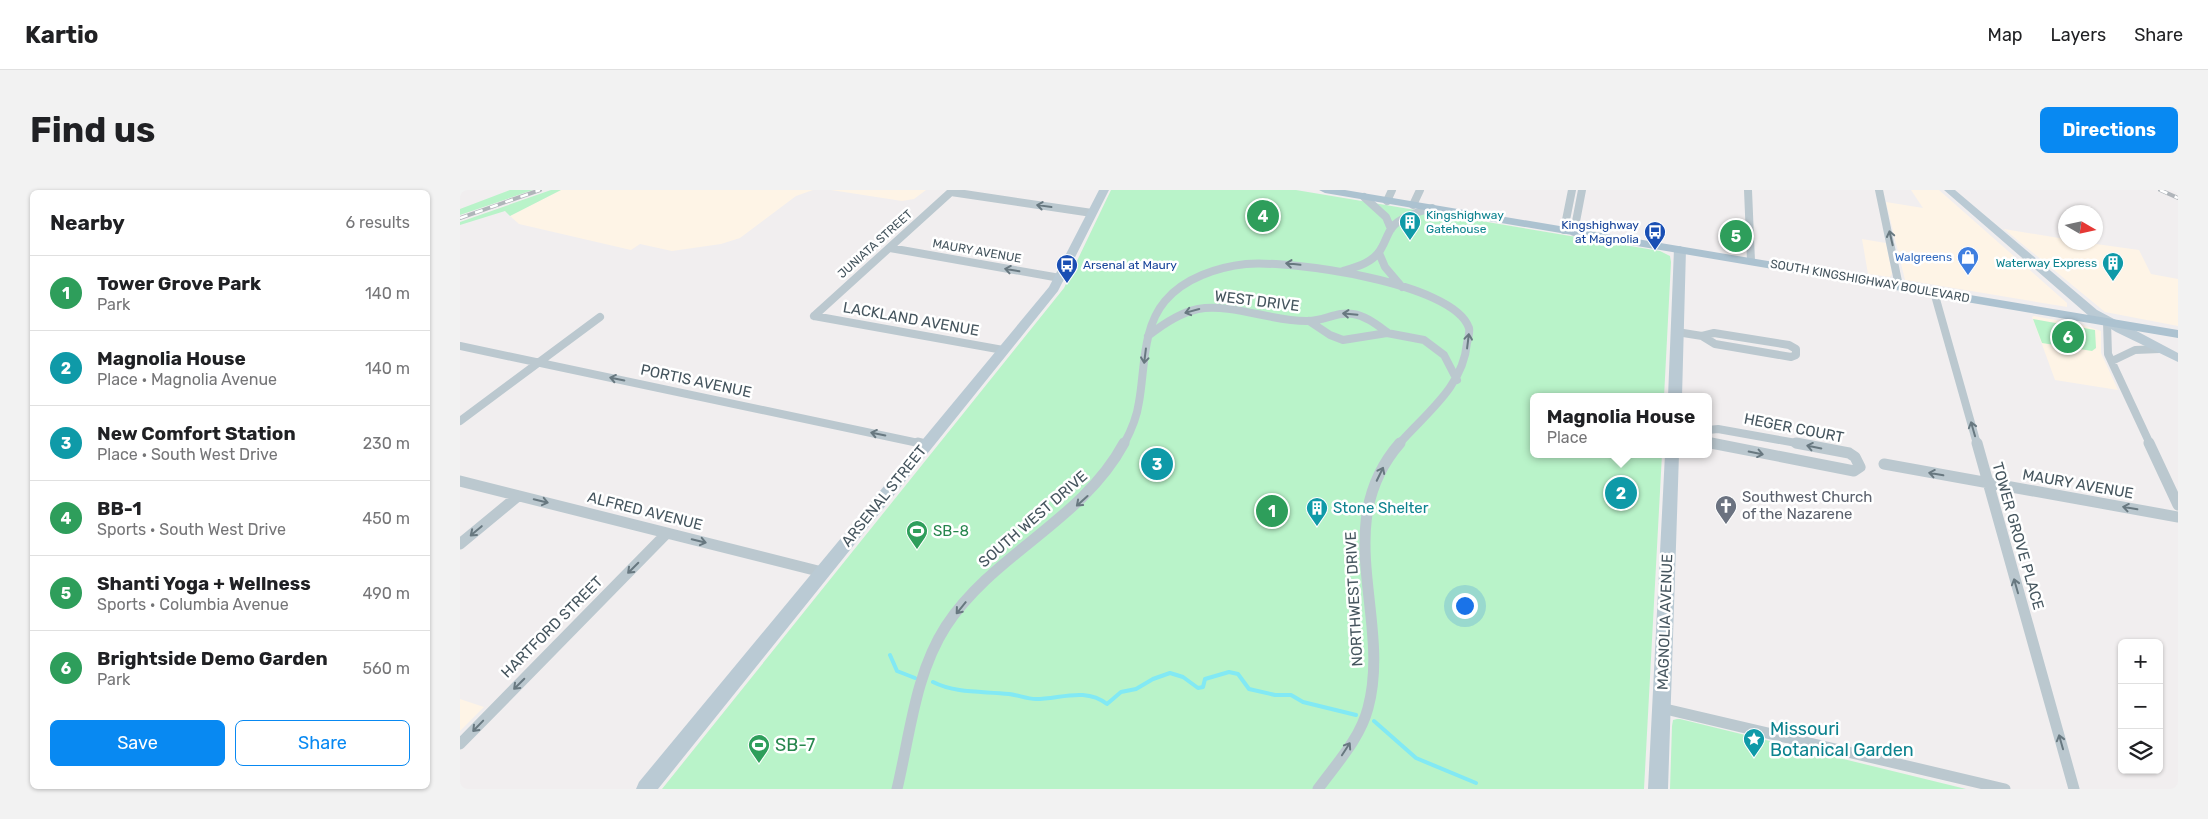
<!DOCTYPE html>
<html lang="en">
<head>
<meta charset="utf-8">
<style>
  body { margin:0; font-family:Rubik,sans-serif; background:#f2f2f2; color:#202124 }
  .controls { position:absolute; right:15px; bottom:15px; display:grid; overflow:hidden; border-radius:8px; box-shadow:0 1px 4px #0004 }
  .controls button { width:45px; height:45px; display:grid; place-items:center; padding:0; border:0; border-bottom:1px solid #e0e0e0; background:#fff; color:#202124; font:25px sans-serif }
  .compass { position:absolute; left:1598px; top:15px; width:45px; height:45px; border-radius:50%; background:#fff; box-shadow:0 1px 4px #0004; rotate:99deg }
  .you { position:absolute; left:1004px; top:415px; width:18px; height:18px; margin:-12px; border:4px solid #fff; border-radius:50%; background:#1a73e8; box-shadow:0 0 0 8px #1a73e833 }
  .badge { display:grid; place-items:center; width:32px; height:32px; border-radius:50%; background:#0889f2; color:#fff; font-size:16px; font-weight:700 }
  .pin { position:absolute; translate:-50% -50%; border:2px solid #fff; box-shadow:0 1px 5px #0006 }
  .popup { position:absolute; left:1070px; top:203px; width:182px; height:65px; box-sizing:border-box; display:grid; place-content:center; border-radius:8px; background:#fff; filter:drop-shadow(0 1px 4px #0005); font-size:16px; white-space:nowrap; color:#757577 }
  .popup b { font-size:19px; color:#202124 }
  .popup::after { content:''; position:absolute; left:50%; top:100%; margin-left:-10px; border:10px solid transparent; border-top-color:#fff }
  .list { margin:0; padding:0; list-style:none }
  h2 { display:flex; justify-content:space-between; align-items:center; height:65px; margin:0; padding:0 20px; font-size:21px }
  h2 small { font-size:16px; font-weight:400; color:#757577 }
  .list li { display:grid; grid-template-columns:32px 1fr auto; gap:15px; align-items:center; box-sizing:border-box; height:75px; padding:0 20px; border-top:1px solid #e0e0e0 }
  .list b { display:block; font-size:19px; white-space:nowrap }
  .list p { margin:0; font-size:16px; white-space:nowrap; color:#757577 }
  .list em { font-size:16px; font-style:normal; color:#757577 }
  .actions { display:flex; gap:10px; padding:15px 20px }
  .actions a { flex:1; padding:11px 0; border:1px solid #0889f2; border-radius:8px; text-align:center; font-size:18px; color:#0889f2 }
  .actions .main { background:#0889f2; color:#fff }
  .icon { flex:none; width:28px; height:28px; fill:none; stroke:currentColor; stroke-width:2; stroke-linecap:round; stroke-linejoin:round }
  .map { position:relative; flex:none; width:1718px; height:599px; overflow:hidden; border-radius:8px }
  header { display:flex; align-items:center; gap:30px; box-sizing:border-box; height:70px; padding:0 25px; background:#fff; border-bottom:1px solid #e0e0e0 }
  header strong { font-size:24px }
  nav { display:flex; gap:28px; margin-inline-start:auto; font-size:18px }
  .intro { display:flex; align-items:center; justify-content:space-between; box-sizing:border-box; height:120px; padding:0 30px }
  h1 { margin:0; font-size:35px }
  .button { padding:12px 22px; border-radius:8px; background:#0889f2; color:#fff; font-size:18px; font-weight:700 }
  main { display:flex; gap:30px; padding:0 30px }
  aside { flex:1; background:#fff; border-radius:8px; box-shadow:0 1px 4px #0004 }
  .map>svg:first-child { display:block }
  .commercial { fill:#fef4e6 }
  .green { fill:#b9f3c9 }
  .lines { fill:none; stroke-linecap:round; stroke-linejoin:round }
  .stream { stroke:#82e9f4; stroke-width:4 }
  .street-far1 { stroke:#bbc8cf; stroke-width:8 }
  .street { stroke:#bbc8cf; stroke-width:11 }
  .secondary { fill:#bacad4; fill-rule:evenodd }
  .primary { fill:#acc2d0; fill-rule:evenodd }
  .rail-casing { stroke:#b0b5ba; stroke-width:4 }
  .rail { stroke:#fff; stroke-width:2.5; stroke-dasharray:8; stroke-linecap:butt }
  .oneway { stroke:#687880 }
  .labels { text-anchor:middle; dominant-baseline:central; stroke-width:5; stroke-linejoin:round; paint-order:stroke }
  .far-culture-label { font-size:12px; fill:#0d838f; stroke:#fff; text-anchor:start }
  .far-transit-label { font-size:12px; fill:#164399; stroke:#fff; text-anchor:end }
  .far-street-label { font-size:12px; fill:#45555e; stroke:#fff }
  .far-shop-label { font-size:12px; fill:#366cbe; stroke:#fff; text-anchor:end }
  .street-label { font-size:15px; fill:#45555e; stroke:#fff }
  .worship-label { font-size:15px; fill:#5b616d; stroke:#fff; text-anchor:start }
  .culture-label { font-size:15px; fill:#0d838f; stroke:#fff; text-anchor:start }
  .leisure-label { font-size:15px; fill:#27864d; stroke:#fff; text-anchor:start }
  .near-culture-label { font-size:18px; fill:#0d838f; stroke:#fff; text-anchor:start }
  .near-leisure-label { font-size:18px; fill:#27864d; stroke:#fff; text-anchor:start }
</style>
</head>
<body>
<header>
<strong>Kartio</strong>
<nav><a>Map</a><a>Layers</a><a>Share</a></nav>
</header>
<div class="intro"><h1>Find us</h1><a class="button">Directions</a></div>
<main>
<aside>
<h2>Nearby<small>6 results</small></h2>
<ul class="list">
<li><span class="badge" style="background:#2e9e5b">1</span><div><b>Tower Grove Park</b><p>Park</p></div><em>140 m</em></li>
<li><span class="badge" style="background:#0f9aa8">2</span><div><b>Magnolia House</b><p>Place · Magnolia Avenue</p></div><em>140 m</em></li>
<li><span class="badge" style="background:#0f9aa8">3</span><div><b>New Comfort Station</b><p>Place · South West Drive</p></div><em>230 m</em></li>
<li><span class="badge" style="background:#2e9e5b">4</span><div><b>BB-1</b><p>Sports · South West Drive</p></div><em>450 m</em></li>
<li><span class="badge" style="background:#2e9e5b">5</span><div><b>Shanti Yoga + Wellness</b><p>Sports · Columbia Avenue</p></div><em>490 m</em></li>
<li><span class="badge" style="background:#2e9e5b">6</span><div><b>Brightside Demo Garden</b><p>Park</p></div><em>560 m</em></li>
</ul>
<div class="actions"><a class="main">Save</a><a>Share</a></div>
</aside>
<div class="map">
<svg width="1718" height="599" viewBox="0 0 1718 599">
  <rect width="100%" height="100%" fill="#f1eeef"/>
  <path class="commercial" d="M101,0H353L336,6L280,48L261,54L212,61L180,54L171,60L59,34L50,26Z
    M371,0H466L454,9L442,11Z
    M1451,0H1479L1607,113V117L1445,90L1426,12L1463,18Z
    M1544,39L1605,49L1606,52L1629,53L1679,60L1691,84L1718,89V136L1645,122Z
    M1402,49L1426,53L1432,84L1430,87L1408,84Z
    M1574,126L1623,135L1641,141V163L1658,200L1595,190L1572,127Z
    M0,509L24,517L0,541Z"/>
  <path class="green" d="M50,0H73L0,25V19Z
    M91,0H101L50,26L45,21L0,35V32Z
    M651,0H836L1200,61L1210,66L1211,72L1204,207H1074V264H1202L1184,599H202L604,98Z
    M1573,129L1635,140L1636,158L1632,161L1582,153Z
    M1217,529H1220L1506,599H1210L1212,536L1213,530Z"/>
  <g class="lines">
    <path class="stream" d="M430,465L437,481L455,488
      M473,492C497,504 523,501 549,504C558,505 567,509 576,509C600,509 625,497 647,514L661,502L676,499L693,489L710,483L723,487L738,498L743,497L745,489L769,482L778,484L789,499L815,505H831L843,512L896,525
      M914,531L956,568L1016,593"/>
    <path class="street-far1" d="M1288,0L1291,71
      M1419,0L1439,96
      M491,2L632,23
      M904,7L926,27L931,39
      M927,11L932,0
      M953,15L960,0
      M1104,40L1112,0
      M1114,42L1122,0
      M430,58L600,88
      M919,63L925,77L942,97
      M883,81C897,77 915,72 922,57C925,52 927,45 931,39C939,27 958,22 972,18
      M1474,102L1517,254
      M354,126L543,160
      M354,126L493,0
      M849,131L870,145L883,150L927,143L964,150L984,165L997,190
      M1647,132L1648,164L1690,254
      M1217,142L1242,146
      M1254,143L1329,155L1336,159V165L1331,167L1255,154L1242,146Z
      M688,146C703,134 719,123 738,119C772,113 814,132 848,131C864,131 878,121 893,124C906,126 917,135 927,142
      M0,156L463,254
      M1652,171L1675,160L1700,159
      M0,231L140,127
      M1248,240L1258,239L1342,254
      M1248,252L1255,254
      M664,254C671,241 677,227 679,212C685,179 682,138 705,111C724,88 758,77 786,74C828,70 994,92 1009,138C1010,142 1008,149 1007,153C1003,197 966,223 939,254"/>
    <path class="street" d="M458,253L466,255
      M1251,253L1394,281L1400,277L1395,267L1389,263L1336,253
      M1517,253L1614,599
      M1689,253L1718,315
      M1424,274L1718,327
      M0,291L362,382
      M0,354L58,306
      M1201,518L1545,599
      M0,554L207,343
      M437,599C450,545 455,484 486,436C534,363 622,331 664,253
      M858,599C876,574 900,549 908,518C932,429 869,334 940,253"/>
    <path class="secondary" d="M639,0H649L598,101L198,599H176L179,592L589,97Z
      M1484,0H1495L1637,120L1718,163V172L1656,142L1629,126Z
      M1220,56L1226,59L1222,207H1208L1214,59Z
      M1205,264H1219L1208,599H1188Z"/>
    <path class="primary" d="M859,0H885L1718,140V148L865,3Z"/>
    <g class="rail-casing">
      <path id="rail" d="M1700,0L1718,8
        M0,28L80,0"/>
    </g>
    <use href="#rail" class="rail"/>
  </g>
  <defs><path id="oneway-shaft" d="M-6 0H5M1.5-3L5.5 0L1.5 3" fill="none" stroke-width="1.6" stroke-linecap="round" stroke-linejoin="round" transform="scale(1.25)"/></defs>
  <g class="oneway">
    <use href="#oneway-shaft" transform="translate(584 16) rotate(-172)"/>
    <use href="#oneway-shaft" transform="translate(1431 48) rotate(-103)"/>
    <use href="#oneway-shaft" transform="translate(833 74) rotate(-174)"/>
    <use href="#oneway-shaft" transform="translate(552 80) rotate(-170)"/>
    <use href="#oneway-shaft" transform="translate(732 121) rotate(165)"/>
    <use href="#oneway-shaft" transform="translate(890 124) rotate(-175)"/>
    <use href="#oneway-shaft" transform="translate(1008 151) rotate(-83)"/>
    <use href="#oneway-shaft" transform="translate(685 166) rotate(97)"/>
    <use href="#oneway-shaft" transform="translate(157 189) rotate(-168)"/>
    <use href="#oneway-shaft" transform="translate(1513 239) rotate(-106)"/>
    <use href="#oneway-shaft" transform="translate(418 244) rotate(-168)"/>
    <use href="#oneway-shaft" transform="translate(1354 257) rotate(-169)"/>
    <use href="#oneway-shaft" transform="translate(1296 263) rotate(11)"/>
    <use href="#oneway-shaft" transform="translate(920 284) rotate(-64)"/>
    <use href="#oneway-shaft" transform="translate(1476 284) rotate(-170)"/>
    <use href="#oneway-shaft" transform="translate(81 311) rotate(14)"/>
    <use href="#oneway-shaft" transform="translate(622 311) rotate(138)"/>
    <use href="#oneway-shaft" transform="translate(1670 318) rotate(-170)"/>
    <use href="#oneway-shaft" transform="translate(16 341) rotate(140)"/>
    <use href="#oneway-shaft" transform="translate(239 351) rotate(14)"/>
    <use href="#oneway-shaft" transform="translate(173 378) rotate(135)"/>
    <use href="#oneway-shaft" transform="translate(1556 396) rotate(-106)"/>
    <use href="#oneway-shaft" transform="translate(501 418) rotate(129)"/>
    <use href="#oneway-shaft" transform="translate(59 494) rotate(135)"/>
    <use href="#oneway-shaft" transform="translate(18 536) rotate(134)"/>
    <use href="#oneway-shaft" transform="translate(1601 552) rotate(-106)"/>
    <use href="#oneway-shaft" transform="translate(886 559) rotate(-57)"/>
  </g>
  <defs>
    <g id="building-pin" transform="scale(1.125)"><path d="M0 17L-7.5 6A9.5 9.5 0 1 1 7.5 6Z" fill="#0f9aa8" stroke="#fff"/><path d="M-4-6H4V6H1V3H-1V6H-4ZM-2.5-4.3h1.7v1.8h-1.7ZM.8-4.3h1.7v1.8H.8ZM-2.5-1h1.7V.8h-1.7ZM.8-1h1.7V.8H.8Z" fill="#fff"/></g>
    <g id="bus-pin" transform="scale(1.125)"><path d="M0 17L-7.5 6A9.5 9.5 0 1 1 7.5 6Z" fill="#1a4fb4" stroke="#fff"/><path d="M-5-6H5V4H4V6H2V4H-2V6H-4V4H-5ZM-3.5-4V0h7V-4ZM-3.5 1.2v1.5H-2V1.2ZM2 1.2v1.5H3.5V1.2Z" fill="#fff"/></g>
    <g id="shop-pin" transform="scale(1.125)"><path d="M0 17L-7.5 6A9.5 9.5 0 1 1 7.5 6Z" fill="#3f7fe0" stroke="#fff"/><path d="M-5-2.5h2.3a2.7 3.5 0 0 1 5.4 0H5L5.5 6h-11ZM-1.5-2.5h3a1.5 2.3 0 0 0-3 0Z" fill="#fff"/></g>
    <g id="church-pin" transform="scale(1.125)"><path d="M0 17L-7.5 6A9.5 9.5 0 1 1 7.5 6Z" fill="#6b7280" stroke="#fff"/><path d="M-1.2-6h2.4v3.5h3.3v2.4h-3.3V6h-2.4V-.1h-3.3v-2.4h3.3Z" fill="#fff"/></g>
    <g id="stadium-pin" transform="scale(1.125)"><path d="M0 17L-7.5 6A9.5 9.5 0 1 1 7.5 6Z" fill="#2e9e5b" stroke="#fff"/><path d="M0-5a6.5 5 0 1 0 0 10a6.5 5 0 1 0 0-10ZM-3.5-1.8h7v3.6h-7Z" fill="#fff"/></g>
    <g id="sight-pin" transform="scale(1.125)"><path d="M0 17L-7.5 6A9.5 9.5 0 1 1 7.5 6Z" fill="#0f9aa8" stroke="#fff"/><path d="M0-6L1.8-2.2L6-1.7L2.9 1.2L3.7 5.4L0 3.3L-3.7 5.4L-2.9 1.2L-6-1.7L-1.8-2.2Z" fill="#fff"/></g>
  </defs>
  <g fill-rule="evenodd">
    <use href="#building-pin" x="950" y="32"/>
    <use href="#bus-pin" x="1195" y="42"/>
    <use href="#shop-pin" x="1508" y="67"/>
    <use href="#building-pin" x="1653" y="73"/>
    <use href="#bus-pin" x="607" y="75"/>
    <use href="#church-pin" x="1266" y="316"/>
    <use href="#building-pin" x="857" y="318"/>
    <use href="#stadium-pin" x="457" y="341"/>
    <use href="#sight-pin" x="1294" y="549"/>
    <use href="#stadium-pin" x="299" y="555"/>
  </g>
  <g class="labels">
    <g class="far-culture-label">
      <text x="966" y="25">Kingshighway<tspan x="966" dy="14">Gatehouse</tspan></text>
      <text x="1637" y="73" text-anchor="end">Waterway Express</text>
    </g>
    <g class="far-transit-label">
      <text x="1179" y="35">Kingshighway<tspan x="1179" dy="14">at Magnolia</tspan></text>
      <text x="623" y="75" text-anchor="start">Arsenal at Maury</text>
    </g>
    <g class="far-street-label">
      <text transform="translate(415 54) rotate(-42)">JUNIATA STREET</text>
      <text transform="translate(517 61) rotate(10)">MAURY AVENUE</text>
      <text transform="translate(1410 91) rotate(10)">SOUTH KINGSHIGHWAY BOULEVARD</text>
    </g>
    <g class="far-shop-label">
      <text x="1492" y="67">Walgreens</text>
    </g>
    <g class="street-label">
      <text transform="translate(797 111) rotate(7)">WEST DRIVE</text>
      <text transform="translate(451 129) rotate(10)">LACKLAND AVENUE</text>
      <text transform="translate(236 191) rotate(12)">PORTIS AVENUE</text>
      <text transform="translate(1334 238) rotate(11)">HEGER COURT</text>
      <text transform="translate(1618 294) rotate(10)">MAURY AVENUE</text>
      <text transform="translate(424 306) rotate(-51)">ARSENAL STREET</text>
      <text transform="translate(185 321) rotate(14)">ALFRED AVENUE</text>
      <text transform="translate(573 329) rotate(-41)">SOUTH WEST DRIVE</text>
      <text transform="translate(1558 346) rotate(74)">TOWER GROVE PLACE</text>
      <text transform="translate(894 409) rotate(-93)">NORTHWEST DRIVE</text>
      <text transform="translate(1205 432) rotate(-88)">MAGNOLIA AVENUE</text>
      <text transform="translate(92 437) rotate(-45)">HARTFORD STREET</text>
    </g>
    <g class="worship-label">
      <text x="1282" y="307">Southwest Church<tspan x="1282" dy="17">of the Nazarene</tspan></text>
    </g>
    <g class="culture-label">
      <text x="873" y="318">Stone Shelter</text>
    </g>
    <g class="leisure-label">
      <text x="473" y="341">SB-8</text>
    </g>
    <g class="near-culture-label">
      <text x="1310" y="539">Missouri<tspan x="1310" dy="21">Botanical Garden</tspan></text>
    </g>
    <g class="near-leisure-label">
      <text x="315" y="555">SB-7</text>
    </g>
  </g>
</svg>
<div class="controls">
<button>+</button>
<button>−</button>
<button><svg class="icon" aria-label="layers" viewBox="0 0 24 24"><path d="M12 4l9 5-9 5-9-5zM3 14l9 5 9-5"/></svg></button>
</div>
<svg class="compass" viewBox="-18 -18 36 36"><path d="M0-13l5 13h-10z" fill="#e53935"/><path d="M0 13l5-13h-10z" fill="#757577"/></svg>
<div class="you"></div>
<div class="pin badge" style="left:812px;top:321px;background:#2e9e5b">1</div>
<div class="pin badge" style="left:1161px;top:303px;background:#0f9aa8">2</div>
<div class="popup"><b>Magnolia House</b>Place</div>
<div class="pin badge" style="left:697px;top:274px;background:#0f9aa8">3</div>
<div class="pin badge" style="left:803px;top:26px;background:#2e9e5b">4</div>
<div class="pin badge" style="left:1276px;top:46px;background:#2e9e5b">5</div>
<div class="pin badge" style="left:1608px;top:147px;background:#2e9e5b">6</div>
</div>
</main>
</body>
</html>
